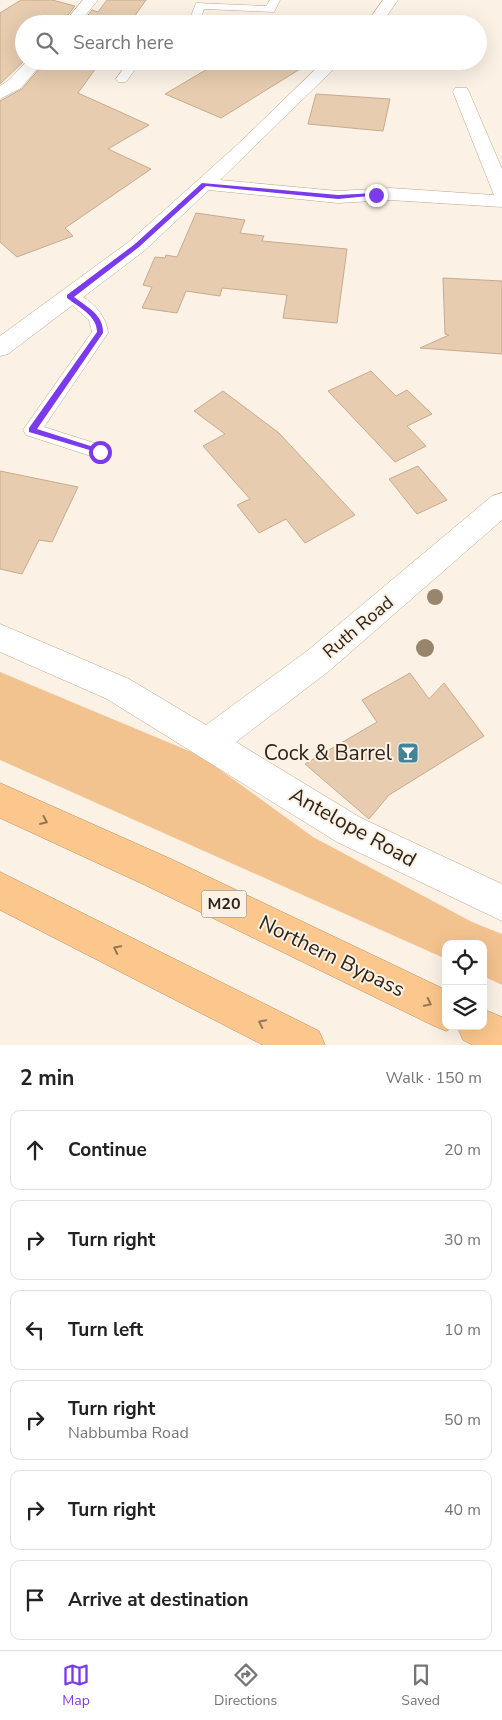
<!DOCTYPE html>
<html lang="en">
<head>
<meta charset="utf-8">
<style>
  body { margin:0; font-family:"Nunito Sans",sans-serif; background:#f2f2f2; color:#222 }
  .controls { position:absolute; right:15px; bottom:15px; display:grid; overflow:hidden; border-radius:10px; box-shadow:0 5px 20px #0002 }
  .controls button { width:45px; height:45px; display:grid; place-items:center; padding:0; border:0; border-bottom:1px solid #e0e0e0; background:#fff; color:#222; font:25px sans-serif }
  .stop { position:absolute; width:15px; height:15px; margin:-11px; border:4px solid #7c3aed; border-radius:50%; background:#fff }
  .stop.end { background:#7c3aed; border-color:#fff; box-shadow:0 1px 5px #0008 }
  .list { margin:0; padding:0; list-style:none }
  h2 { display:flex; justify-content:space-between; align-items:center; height:65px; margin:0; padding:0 20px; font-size:21px }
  h2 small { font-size:16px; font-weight:400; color:#767676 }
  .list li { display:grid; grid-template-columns:32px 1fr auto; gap:15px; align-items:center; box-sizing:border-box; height:80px; margin:0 10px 10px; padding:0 10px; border:1px solid #e0e0e0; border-radius:10px }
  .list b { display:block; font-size:19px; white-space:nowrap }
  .list p { margin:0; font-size:16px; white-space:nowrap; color:#767676 }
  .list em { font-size:16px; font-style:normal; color:#767676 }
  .icon { flex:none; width:28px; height:28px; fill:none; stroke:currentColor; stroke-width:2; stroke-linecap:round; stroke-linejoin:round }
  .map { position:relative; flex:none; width:502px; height:1045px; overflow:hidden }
  .search { position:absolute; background:#fff; box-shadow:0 5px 20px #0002; left:15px; right:15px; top:15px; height:55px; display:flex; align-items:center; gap:12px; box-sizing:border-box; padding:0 18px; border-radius:28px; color:#767676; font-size:19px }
  .sheet { height:605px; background:#fff }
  nav { display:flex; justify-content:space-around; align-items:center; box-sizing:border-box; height:70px; border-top:1px solid #e0e0e0; background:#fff; font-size:14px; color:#767676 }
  nav a { display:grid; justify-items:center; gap:2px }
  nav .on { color:#7c3aed }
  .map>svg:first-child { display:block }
  .green { fill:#f3c38f }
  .building { fill:#e7ccaf; stroke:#c5ab8f }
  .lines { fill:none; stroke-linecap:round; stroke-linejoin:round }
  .lane-casing { stroke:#bfa589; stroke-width:1 }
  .street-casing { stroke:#bfa589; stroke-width:1 }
  .highway-casing { stroke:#b48e64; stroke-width:1 }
  .lane { fill:#fff; fill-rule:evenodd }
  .street { fill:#fff; fill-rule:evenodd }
  .highway { fill:#fcc78d; fill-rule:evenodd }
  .tree { fill:#98856d }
  .oneway { stroke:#957653 }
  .route { fill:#7c3aed }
  .labels { text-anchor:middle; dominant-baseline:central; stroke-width:4; stroke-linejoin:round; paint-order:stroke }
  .shield { fill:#fcf1e5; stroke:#6c6256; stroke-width:1 }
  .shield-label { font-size:16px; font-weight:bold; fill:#2e2419 }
  .street-label { font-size:18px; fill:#2e2419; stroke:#fcf1e5 }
  .near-poi-label { font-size:21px; fill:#2e2419; stroke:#fcf1e5; text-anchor:end }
  .near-street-label { font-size:21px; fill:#2e2419; stroke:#fcf1e5 }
</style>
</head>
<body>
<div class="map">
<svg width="502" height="1045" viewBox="0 0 502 1045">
  <rect width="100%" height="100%" fill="#fcf1e5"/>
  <path class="green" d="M0,672L201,756L313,837L472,922L502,934V985L483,976V944H446V959L0,760Z"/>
  <path class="building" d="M21,0H52L75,6L61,24H24V61L0,84V13Z
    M107,0H146L129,24H81L92,10L98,12Z
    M46,61H101L78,93L149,125L108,149L151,169L65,228L73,236L17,257L0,242V101L22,89Z
    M221,61H313L221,118L165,94Z
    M316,94L390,99L383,131L308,124Z
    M196,213L245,220L240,233L264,236L262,241L347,249L337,323L283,318L287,295L222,288L220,296L186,291L177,313L142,308L152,287L143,285L155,257L165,258L166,255L177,257Z
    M443,278L502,281V354L420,348L449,335L445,334Z
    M371,371L396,396L407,390L432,414L407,426L426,446L395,462L328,391Z
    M223,391L279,433L355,515L305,543L286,519L259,533L237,505L250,499L203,446L225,434L194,411Z
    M418,466L447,500L417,514L389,479Z
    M0,471L78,487L52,542L39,540L22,574L0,569Z
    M410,673L429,699L444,683L484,736L389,795L369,819L305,764L377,722L362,700Z"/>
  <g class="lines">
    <g class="lane-casing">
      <path id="lane" d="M270,0H280L274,12L204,9L199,24H188L196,3L266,6Z
        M162,21L172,22L173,24H157Z
        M129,61H141L126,82H118L116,79Z
        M70,291C88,296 107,315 108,333L44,427L107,447L109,452L107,457L100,459L26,435L23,430L92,332L89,320L62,296L64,292Z"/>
    </g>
    <g class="street-casing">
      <path id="street" d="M83,0H98L78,24H63Z
        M383,0H398L381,24H366Z
        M27,61H44L21,88L0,99V86L9,80Z
        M324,61H342L220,180L338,191L390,188L494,195L453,92L455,88H467L469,92L502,169V207L390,200L338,203L209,190L144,251L8,354L0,356V336L130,241L238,144Z
        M502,493V520L329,671L236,742L361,818L502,884V921L337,842L107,699L0,652V624L129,679L206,725L307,651L492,496Z"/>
    </g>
    <g class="highway-casing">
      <path id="highway" d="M0,783L171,859L446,990V1026H457L446,1031L432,1025L145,885L0,818Z
        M0,872L319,1031L325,1045H263L0,910Z
        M483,1009L502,1017V1045H473L463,1040L457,1026H483Z"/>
    </g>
    <use href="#lane" class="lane"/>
    <use href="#street" class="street"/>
    <use href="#highway" class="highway"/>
  </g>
  <g class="tree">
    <circle cx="435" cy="597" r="8"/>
    <circle cx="425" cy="648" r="9"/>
  </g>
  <defs><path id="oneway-chevron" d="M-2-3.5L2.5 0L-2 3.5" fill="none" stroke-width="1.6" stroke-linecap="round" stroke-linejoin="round" transform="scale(1.25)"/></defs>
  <g class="oneway">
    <use href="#oneway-chevron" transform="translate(44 821) rotate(24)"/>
    <use href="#oneway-chevron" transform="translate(117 949) rotate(-153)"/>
    <use href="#oneway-chevron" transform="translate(428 1003) rotate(26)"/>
    <use href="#oneway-chevron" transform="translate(262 1023) rotate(-153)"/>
  </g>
  <path class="route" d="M202,183L338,195L376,193L379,195L338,199L206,186L139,247L74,297C87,307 104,315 103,333L37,429L103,450V454L29,432V428L97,332C97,316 80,308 67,298V295L135,244Z"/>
  <defs>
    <g id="bar-square" transform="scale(1.125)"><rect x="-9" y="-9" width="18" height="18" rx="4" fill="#438496" stroke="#fcf1e5"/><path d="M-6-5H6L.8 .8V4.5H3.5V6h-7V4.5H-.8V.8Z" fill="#fff"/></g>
  </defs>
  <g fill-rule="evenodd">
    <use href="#bar-square" x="408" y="753"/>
  </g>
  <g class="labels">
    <rect class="shield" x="201.5" y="890.5" width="45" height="27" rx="4"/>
    <g class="shield-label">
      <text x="224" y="904">M20</text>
    </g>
    <g class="street-label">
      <text transform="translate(358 627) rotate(-40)">Ruth Road</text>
    </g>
    <g class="near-poi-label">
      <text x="392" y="753">Cock &amp; Barrel</text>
    </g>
    <g class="near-street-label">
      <text transform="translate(353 827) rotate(29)">Antelope Road</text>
      <text transform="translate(332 956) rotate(26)">Northern Bypass</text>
    </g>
  </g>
</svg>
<div class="controls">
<button><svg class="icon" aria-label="locate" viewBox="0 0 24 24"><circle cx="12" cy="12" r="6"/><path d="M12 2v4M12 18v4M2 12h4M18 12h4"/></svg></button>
<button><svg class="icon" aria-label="layers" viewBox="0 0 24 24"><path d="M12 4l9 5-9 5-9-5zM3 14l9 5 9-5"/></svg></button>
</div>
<div class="stop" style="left:100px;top:452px"></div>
<div class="stop end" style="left:376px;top:195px"></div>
<div class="search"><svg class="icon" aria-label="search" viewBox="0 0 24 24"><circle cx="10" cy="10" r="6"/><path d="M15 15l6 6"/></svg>Search here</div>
</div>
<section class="sheet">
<h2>2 min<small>Walk · 150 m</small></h2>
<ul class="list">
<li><svg class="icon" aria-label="ahead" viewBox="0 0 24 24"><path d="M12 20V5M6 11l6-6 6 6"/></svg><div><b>Continue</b></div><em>20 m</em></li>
<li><svg class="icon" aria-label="right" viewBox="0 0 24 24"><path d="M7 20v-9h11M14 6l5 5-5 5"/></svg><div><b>Turn right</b></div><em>30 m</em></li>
<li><svg class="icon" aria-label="left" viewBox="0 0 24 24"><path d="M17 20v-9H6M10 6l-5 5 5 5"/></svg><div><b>Turn left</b></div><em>10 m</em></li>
<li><svg class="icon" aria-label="right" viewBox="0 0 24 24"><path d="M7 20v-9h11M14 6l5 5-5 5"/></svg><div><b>Turn right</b><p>Nabbumba Road</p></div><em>50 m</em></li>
<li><svg class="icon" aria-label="right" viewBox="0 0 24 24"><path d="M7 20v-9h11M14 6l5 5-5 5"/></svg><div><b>Turn right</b></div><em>40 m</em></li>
<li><svg class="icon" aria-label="arrive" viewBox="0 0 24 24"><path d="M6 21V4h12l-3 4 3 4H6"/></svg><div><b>Arrive at destination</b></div></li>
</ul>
</section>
<nav>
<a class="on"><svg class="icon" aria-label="map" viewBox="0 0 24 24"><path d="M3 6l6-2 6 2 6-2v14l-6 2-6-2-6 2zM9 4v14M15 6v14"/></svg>Map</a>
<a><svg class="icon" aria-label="directions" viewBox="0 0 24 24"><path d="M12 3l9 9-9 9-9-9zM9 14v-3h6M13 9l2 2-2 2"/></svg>Directions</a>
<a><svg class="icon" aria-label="saved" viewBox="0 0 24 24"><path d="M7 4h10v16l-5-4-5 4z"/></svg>Saved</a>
</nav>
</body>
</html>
